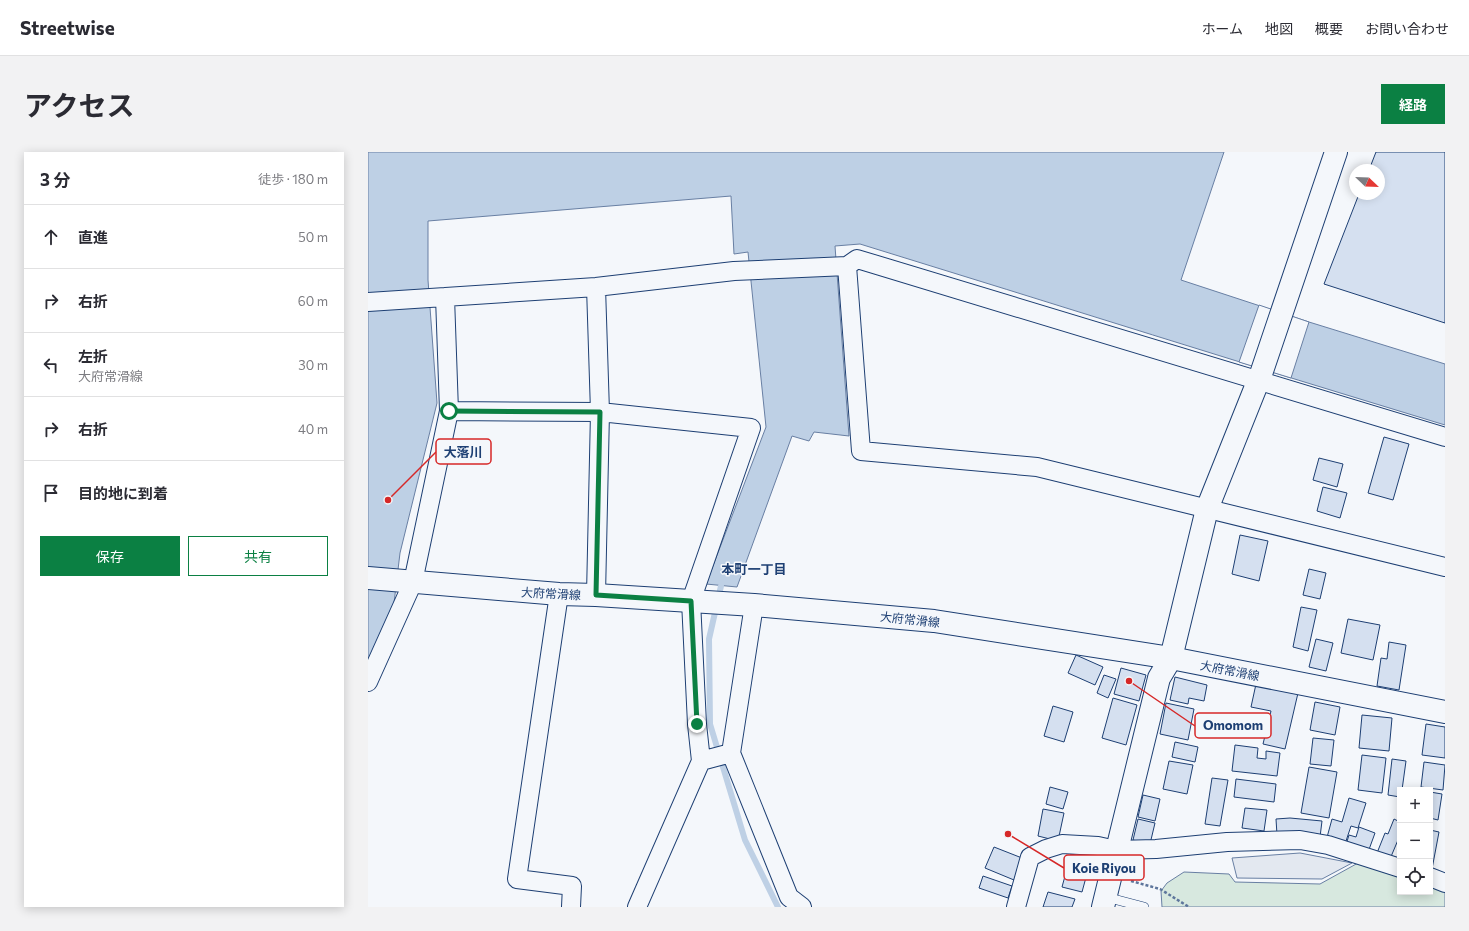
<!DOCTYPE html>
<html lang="ja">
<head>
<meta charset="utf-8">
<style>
  body { margin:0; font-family:Commissioner,"Noto Sans JP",sans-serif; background:#f2f2f3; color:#2b2b33 }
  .controls { position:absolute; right:12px; bottom:12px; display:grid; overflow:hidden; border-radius:0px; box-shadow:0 2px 10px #0003 }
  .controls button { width:36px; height:36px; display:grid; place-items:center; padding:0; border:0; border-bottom:1px solid #e1e1e2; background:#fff; color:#2b2b33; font:20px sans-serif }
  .compass { position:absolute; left:981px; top:12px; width:36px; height:36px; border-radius:50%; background:#fff; box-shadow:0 2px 10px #0003; rotate:113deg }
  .stop { position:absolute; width:12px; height:12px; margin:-9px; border:3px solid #0b8043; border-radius:50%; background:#fff }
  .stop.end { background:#0b8043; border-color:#fff; box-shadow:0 1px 4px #0008 }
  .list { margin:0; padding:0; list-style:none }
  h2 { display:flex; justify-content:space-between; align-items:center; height:52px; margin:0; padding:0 16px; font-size:17px }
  h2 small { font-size:13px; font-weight:400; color:#7c7c81 }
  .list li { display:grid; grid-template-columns:26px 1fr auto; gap:12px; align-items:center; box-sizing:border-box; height:64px; padding:0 16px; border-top:1px solid #e1e1e2 }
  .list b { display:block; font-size:15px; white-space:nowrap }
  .list p { margin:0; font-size:13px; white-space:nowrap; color:#7c7c81 }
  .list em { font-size:13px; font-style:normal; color:#7c7c81 }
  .actions { display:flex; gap:8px; padding:12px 16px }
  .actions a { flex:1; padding:9px 0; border:1px solid #0b8043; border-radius:0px; text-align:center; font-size:14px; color:#0b8043 }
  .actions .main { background:#0b8043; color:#fff }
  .icon { flex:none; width:22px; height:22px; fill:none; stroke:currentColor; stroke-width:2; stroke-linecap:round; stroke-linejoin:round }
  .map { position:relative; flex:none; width:1077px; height:755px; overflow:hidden; border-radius:0px }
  header { display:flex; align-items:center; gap:24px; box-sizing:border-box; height:56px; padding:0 20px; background:#fff; border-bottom:1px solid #e1e1e2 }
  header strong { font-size:19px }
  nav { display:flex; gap:22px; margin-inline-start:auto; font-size:14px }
  .intro { display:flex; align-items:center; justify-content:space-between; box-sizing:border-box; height:96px; padding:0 24px }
  h1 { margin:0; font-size:28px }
  .button { padding:10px 18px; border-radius:0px; background:#0b8043; color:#fff; font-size:14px; font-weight:700 }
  main { display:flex; gap:24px; padding:0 24px }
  aside { flex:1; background:#fff; border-radius:0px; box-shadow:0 2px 10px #0003 }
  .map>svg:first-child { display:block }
  .green { fill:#d7e8df; stroke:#687fa3 }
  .parking { fill:#e3e8f0; stroke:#687fa3 }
  .water { fill:#bed0e5; stroke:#687fa3 }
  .pier { fill:#f4f7fb; stroke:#687fa3 }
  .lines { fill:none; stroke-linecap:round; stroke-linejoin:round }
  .stream { stroke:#bed0e5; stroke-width:6 }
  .building { fill:#d5e0f0; stroke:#1d3f73 }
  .service-casing { stroke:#1d3f73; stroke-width:10 }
  .minor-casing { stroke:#1d3f73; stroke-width:20 }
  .tertiary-casing { stroke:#1d3f73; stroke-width:24 }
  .secondary-casing { stroke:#1d3f73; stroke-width:24 }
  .path { stroke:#5e769c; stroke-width:2.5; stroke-dasharray:3 2; stroke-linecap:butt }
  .service { stroke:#f4f7fb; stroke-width:9 }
  .minor { stroke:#f4f7fb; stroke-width:18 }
  .tertiary { stroke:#f4f7fb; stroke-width:22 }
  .secondary { stroke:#f4f7fb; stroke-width:22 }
  .route { stroke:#0b8043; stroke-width:5 }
  .labels { text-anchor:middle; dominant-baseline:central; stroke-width:3; stroke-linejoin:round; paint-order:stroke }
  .street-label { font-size:12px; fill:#1d3f73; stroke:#f4f7fb }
  .neighbourhood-label { font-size:13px; font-weight:bold; fill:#1d3f73; stroke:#f4f7fb }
  .leader { fill:none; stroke:#d62828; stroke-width:1.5 }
  .callout-dot { fill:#d62828; stroke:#f4f7fb; stroke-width:1.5 }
  .callout { fill:#f4f7fb; stroke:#d62828; stroke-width:1.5 }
  .callout-label { font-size:13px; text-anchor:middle; font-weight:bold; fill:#1d3f73 }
</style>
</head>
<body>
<header>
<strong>Streetwise</strong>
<nav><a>ホーム</a><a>地図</a><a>概要</a><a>お問い合わせ</a></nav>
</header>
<div class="intro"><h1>アクセス</h1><a class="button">経路</a></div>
<main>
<aside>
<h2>3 分<small>徒歩 · 180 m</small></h2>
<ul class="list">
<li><svg class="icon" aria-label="ahead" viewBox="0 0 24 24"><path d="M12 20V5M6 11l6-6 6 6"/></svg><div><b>直進</b></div><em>50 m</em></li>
<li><svg class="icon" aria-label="right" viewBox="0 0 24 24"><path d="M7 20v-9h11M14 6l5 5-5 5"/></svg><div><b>右折</b></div><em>60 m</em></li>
<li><svg class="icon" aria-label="left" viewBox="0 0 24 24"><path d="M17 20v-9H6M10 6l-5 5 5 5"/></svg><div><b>左折</b><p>大府常滑線</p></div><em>30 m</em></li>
<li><svg class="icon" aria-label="right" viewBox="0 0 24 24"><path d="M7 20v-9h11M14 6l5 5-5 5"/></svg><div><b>右折</b></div><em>40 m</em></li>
<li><svg class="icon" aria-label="arrive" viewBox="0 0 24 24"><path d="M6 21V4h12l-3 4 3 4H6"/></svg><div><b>目的地に到着</b></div></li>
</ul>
<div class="actions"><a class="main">保存</a><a>共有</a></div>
</aside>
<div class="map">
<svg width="1077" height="755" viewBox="0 0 1077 755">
  <rect width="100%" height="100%" fill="#f4f7fb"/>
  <path class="green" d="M990,711L1032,724V740H1062V734L1077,739V755H794L793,739L799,731L816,720L861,722L867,730L952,732Z"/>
  <path class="parking" d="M932,701L984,711L954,727L869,726L864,706Z"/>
  <path class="water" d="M0,0H856L813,128L941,170L1077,212V273C882,214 687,152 492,92L467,94L481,284L446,280L441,289L424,284L369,435L338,432L398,275L380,100L366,102L363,44L60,69V128L69,251L32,401L26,451L0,522Z"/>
  <path class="pier" d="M891,153L941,170L923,226L871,210Z"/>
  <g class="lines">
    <path class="stream" d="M353,434L341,487L342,572L377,688L410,755"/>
  </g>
  <path class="building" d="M1008,0H1077V171L956,132L991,42H1011V18H1001Z
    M1016,285L1041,292L1025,348L1000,341Z
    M951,306L975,312L969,335L945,328Z
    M955,335L979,341L972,366L949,359Z
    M872,383L900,389L891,429L864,422Z
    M941,417L958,421L952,447L935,443Z
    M933,455L949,458L940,499L925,495Z
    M980,467L1012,473L1005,508L973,501Z
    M948,487L965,491L958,519L941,515Z
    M1021,490L1038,493L1031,538L1009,534L1013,506L1019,507Z
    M708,503L735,515L727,533L700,521Z
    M753,516L778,523L771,549L746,542Z
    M736,523L748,527L740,546L729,541Z
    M807,525L839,533L836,549L821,546L820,552L802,548Z
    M888,532L930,541L917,597L895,592L903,559L883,555Z
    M745,546L769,553L758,593L734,586Z
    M947,550L972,555L967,583L942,578Z
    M798,551L826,557L820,588L792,582Z
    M685,554L705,560L696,590L676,584Z
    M994,563L1024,566L1021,599L991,596Z
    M1058,572L1077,575V606L1054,603Z
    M945,586L966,588L963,614L942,612Z
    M807,590L830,595L827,610L804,605Z
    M867,593L890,596L889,606L898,607V599L912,601L909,624L864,619Z
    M994,603L1018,606L1014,641L990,638Z
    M1024,607L1038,609L1034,638H1032V645L1020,643Z
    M801,609L825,613L819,642L795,637Z
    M1056,610L1077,613L1075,638L1053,635Z
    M941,615L969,620L961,666L933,661Z
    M844,626L860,628L852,674L837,672Z
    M868,627L908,632L906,650L866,645Z
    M682,635L700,640L695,657L678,652Z
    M1062,640L1074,642L1070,668L1062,666Z
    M775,643L792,647L787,669L770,665Z
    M981,646L998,651L990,676L983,674L976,695L958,689L964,667L974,670Z
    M877,656L899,658L896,679L874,676Z
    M675,657L696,661L690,689L670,684Z
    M922,666L954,669L952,685L909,683L908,667Z
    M770,667L787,671L782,692L765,688Z
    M1026,667L1032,670V687L1030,688L1022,707L1009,701L1017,681L1020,682Z
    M991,675L1007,681L999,703L977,696L981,683L988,685Z
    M1062,678L1071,680L1064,717L1062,716Z
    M626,695L654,706L646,728L617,716Z
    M703,702L723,707L714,740L694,735Z
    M615,724L644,734L640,746L611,736Z
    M680,740L707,747L704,755H675Z"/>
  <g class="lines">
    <g class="service-casing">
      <path id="service" d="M738,745L776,755"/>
    </g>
    <g class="minor-casing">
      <path id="minor" d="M479,114L493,299L669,315L1077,415
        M228,135L232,260L228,443
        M0,150L228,135L366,119L479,114L489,107L1077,285
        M81,259L232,260L383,276L323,449L329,572L333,609
        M191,442L149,727L204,734L203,755
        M386,453L363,601L421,745L434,755
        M0,530L45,430L81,259L77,145
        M1062,725L1077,731
        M269,755L333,609L363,601
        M648,755L662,705L678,697L694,692L730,694L748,698L788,697L859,690L932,688L960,693L1032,716"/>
    </g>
    <g class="tertiary-casing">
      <path id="tertiary" d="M735,755L791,526L803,506L839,357L893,222L968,0"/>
    </g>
    <g class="secondary-casing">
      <path id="secondary" d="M0,426L191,442L228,443L386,453L566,469L803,506L1077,560"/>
    </g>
    <path class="path" d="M763,729L792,737L821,755"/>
    <use href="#service" class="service"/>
    <use href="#minor" class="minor"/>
    <use href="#tertiary" class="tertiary"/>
    <use href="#secondary" class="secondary"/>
  </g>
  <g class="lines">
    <path class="route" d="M81,259L232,260L228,443L323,449L329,572"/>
  </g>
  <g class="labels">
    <g class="street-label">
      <text transform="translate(183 441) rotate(3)">大府常滑線</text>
      <text transform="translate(542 467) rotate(6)">大府常滑線</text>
      <text transform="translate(862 518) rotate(11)">大府常滑線</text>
    </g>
    <g class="neighbourhood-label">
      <text x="386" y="417">本町一丁目</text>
    </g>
  </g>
  <path class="leader" d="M20 348L68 300M761 529L827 574M640 682L696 716"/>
  <g class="callout-dot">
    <circle cx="20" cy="348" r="4"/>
    <circle cx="761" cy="529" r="4"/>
    <circle cx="640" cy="682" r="4"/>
  </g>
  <g class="callout">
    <rect x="68" y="287" width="55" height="25" rx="4"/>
    <rect x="827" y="561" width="76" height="25" rx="4"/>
    <rect x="696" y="703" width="80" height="25" rx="4"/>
  </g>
  <g class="callout-label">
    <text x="95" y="305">大落川</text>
    <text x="865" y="578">Omomom</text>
    <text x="736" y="721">Koie Riyou</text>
  </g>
</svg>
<div class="controls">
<button>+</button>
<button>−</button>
<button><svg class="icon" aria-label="locate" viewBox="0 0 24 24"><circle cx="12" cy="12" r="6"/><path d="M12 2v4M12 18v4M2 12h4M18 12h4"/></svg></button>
</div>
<svg class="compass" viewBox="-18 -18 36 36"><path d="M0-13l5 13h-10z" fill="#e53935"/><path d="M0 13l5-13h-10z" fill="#7c7c81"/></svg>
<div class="stop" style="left:81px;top:259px"></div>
<div class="stop end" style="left:329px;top:572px"></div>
</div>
</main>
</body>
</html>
